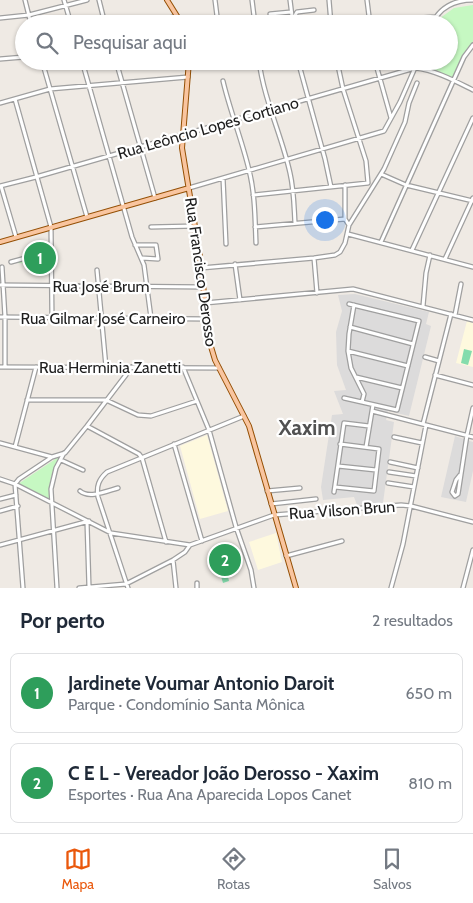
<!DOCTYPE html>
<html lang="pt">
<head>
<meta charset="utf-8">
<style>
  body { margin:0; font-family:Cabin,sans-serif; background:#f6f6f7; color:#1f2937 }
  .you { position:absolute; left:324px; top:219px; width:18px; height:18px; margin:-12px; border:4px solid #fff; border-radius:50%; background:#1a73e8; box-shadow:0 0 0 8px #1a73e833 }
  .badge { display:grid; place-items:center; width:32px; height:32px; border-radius:50%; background:#ea580c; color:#fff; font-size:16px; font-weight:700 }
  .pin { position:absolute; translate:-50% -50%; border:2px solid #fff; box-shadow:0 1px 5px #0006 }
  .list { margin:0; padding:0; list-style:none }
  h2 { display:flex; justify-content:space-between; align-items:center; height:65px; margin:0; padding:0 20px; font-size:21px }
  h2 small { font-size:16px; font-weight:400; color:#747a83 }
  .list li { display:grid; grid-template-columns:32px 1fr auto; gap:15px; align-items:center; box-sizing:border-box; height:80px; margin:0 10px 10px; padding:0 10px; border:1px solid #e0e1e3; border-radius:8px }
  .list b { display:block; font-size:19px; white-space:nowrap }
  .list p { margin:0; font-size:16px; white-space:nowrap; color:#747a83 }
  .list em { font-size:16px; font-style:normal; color:#747a83 }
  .icon { flex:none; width:28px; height:28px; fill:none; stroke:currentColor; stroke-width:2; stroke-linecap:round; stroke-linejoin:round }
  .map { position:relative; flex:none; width:473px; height:588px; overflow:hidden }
  .search { position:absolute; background:#fff; box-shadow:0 1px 4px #0004; left:15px; right:15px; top:15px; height:55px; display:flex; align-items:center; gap:12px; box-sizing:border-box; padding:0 18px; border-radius:28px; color:#747a83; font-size:19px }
  .sheet { height:245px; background:#fff }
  nav { display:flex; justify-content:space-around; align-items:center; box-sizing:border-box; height:70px; border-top:1px solid #e0e1e3; background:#fff; font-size:14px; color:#747a83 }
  nav a { display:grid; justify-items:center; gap:2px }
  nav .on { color:#ea580c }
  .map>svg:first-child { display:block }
  .residential { fill:#dcdbdb }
  .education { fill:#fef9de }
  .park { fill:#c6f8c2 }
  .pitch { fill:#84dcad }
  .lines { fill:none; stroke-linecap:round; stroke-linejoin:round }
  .minor-casing { stroke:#9f9f9f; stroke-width:5.5 }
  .major-casing { stroke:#944f04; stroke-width:6 }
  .minor { stroke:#fff; stroke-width:3 }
  .major { stroke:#f9c59f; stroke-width:4 }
  .labels { text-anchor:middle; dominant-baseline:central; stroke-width:4.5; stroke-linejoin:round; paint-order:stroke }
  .street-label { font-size:16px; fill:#1e1e1e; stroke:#fff }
  .district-label { font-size:21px; font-weight:bold; fill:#515151; stroke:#fff }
</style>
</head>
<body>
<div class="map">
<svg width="473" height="588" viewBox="0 0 473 588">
  <rect width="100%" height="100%" fill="#efeae4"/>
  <path class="residential" d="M355,294L429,312L426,324L431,326L409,416L388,411L386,420L394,422L383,503L357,505L354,497L323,500L321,487L332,415L343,414L334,391L346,390L337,365L336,332L342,311L338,295Z
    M455,436L473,442V471L466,502L441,497Z"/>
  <path class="education" d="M467,321L473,323V367L456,363Z
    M207,435L228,511L200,519L180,446Z
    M276,533L282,562L258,570L249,542Z"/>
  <path class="park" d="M473,5V43L467,50L453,78L419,67L421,61H449V24H435L436,21L454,8Z
    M47,254V264L15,263Z
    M60,456C51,471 49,483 49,500L18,484Z"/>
  <path class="pitch" d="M464,349L472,351L468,365L461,363Z
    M233,550L237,562L217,569L214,557Z
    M226,568L229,581L223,583L219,570Z"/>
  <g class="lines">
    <g class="minor-casing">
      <path id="minor" d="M25,0L31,24
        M64,0L71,24
        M99,0L105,24
        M215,0L218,24
        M252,0L255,24
        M290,0L293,24
        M329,0L331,24
        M367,0L370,24
        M270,14L291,12
        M0,18L29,15L87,0
        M293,19L297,12L314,10
        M149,24L177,16
        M332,24L435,17
        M432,24C440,7 455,0 473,0
        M0,59L24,57
        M42,61L87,217
        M82,61L132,237L144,265L151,318
        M116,61L155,198
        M259,61C264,100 282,136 290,173C294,190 294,207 295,223
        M298,61L325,159L331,187
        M375,61L391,118
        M223,81C230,111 242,140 249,170C255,193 255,219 256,243
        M15,99L51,227L52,318
        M0,103L50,89L188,77
        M381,174L406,185L473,201
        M223,178L226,244
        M345,185V219L349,225
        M0,186L36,177L415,68C435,70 455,81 473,90
        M1,186L16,237
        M189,188L384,131L400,102L418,61
        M253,195L368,183L366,161L343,89L337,61
        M151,227L195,226
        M255,227L345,219
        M348,234L473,267
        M381,242L464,57L473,45
        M135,245H156L158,259L142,258
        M412,250L473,118
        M314,258L317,293
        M445,259L473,198
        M11,262L51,251
        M235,264L240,300
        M2,267L5,317V366
        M201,268L314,258L335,255L340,252L345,243L349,225L384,169L405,122L409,103L417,83
        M97,270L106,367
        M0,285L203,287
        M205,303L353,289L473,320
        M354,305L349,334L348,351L351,368L364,394L362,402
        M423,306L426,273L430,255
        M455,315L461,284
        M0,317L206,319
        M350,327L413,344
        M348,351L408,366
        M425,357L439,361
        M0,367L219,368
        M183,367L209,430L236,527L251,570L254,588
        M435,375L473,385
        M356,377L402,388
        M344,398L397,410L419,321L349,304
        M27,400H106L138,415L151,416L197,401
        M372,411L473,437
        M423,424L451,314
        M87,426L139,454L142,458L166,542
        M394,437L422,443
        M0,443L52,457
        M174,444L202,541
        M15,447L36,367
        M366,447L373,405
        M61,460L83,470
        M390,462L418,468
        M338,466L376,470
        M389,472L416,476
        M460,475L456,480L452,492L455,496L458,494L467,435L473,408
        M0,479L15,484L111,533L190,545
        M388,483L414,487
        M335,487L374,491L379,449L340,444
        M80,491C89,499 107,491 118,488
        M267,491L300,488
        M334,492L344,423L369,426
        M0,499L16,495
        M271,504L316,499
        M0,511L18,506
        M87,522L89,587
        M0,545L89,521
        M286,556L342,541
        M173,560L176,588
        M197,583V588
        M23,588L15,484L19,479L52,457L65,453L87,426L132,367
        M57,588L51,489L56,468L64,453
        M79,588L126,584L173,560L185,552L190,545L274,515L401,505L411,506L473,522
        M128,588L98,497C96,486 99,479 107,472L244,416
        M391,588L403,544L426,425
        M463,588L473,550"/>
    </g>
    <g class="major-casing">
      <path id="major" d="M167,0L182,24
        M189,61L182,148L200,257L209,340L215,360L249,426L296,588
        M0,242L189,188"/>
    </g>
    <use href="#minor" class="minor"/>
    <use href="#major" class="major"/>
  </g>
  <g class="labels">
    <g class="street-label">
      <text transform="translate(208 128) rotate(-16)">Rua Leôncio Lopes Cortiano</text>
      <text transform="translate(201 272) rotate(82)">Rua Francisco Derosso</text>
      <text x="101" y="286">Rua José Brum</text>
      <text x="103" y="318">Rua Gilmar José Carneiro</text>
      <text x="110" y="367">Rua Herminia Zanetti</text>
      <text transform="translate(342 510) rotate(-4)">Rua Vilson Brun</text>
    </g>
    <g class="district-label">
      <text x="307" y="427">Xaxim</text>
    </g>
  </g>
</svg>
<div class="you"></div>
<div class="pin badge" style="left:40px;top:258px;background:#2e9e5b">1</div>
<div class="pin badge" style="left:225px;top:560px;background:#2e9e5b">2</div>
<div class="search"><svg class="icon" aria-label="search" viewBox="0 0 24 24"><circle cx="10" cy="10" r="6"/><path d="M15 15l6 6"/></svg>Pesquisar aqui</div>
</div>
<section class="sheet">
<h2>Por perto<small>2 resultados</small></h2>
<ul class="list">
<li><span class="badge" style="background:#2e9e5b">1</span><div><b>Jardinete Voumar Antonio Daroit</b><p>Parque · Condomínio Santa Mônica</p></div><em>650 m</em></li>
<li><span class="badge" style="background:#2e9e5b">2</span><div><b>C E L - Vereador João Derosso - Xaxim</b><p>Esportes · Rua Ana Aparecida Lopos Canet</p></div><em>810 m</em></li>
</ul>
</section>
<nav>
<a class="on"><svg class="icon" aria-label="map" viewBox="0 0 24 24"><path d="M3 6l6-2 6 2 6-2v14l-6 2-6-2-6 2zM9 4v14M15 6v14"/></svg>Mapa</a>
<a><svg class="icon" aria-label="directions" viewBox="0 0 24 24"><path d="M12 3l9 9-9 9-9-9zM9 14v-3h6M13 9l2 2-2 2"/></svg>Rotas</a>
<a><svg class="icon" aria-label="saved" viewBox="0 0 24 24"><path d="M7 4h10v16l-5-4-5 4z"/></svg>Salvos</a>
</nav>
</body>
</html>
